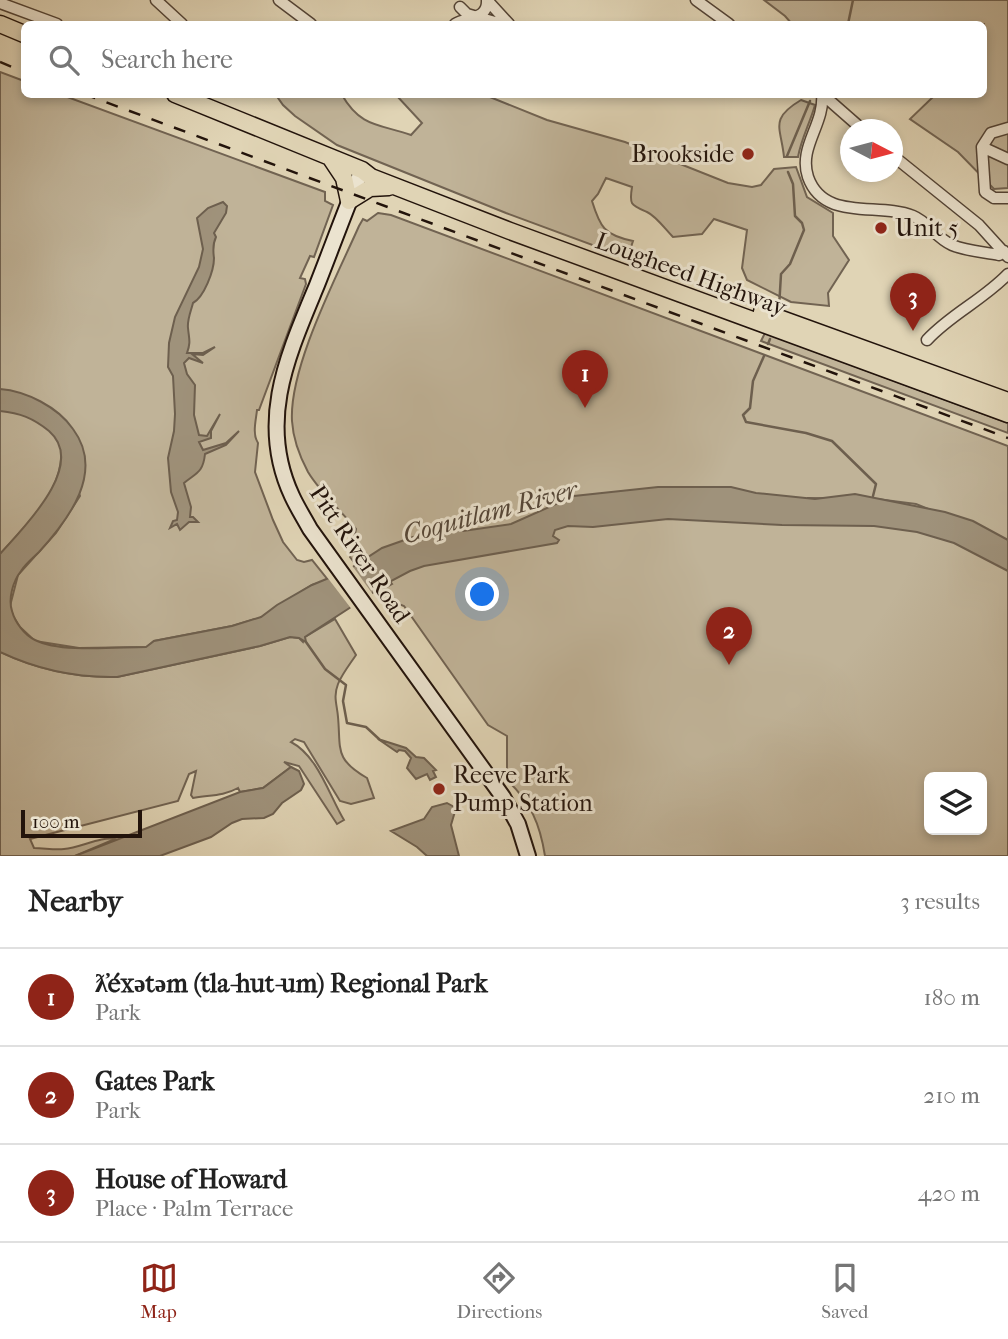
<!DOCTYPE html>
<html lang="en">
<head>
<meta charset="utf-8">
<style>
  body { margin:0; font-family:"IM FELL French Canon",serif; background:#f6f6f6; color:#222 }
  .controls { position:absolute; right:21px; bottom:21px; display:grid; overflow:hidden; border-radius:10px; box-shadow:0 4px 10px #0003 }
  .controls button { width:63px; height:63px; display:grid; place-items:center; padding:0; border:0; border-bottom:2px solid #e0e0e0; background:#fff; color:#222; font:35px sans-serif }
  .compass { position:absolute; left:840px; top:119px; width:63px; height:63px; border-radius:50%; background:#fff; box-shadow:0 4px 10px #0003; rotate:96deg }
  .scale { position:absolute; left:21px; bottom:18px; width:121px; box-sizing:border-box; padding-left:7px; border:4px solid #22130b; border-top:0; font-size:19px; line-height:24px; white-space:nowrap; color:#22130b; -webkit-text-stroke:5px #ebe3cf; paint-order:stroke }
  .you { position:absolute; left:483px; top:595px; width:24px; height:24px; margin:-18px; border:5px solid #fff; border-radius:50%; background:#1a73e8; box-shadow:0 0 0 10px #1a73e833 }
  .badge { display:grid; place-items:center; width:46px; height:46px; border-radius:50%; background:#8f2418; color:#fff; font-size:23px; font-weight:700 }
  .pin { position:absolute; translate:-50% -58px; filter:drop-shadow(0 2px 4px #0008) }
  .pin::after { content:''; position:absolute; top:37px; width:24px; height:21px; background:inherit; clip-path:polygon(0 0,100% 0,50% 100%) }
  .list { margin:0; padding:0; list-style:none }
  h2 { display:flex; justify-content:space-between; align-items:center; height:91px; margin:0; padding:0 28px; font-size:30px }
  h2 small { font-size:23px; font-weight:400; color:#767676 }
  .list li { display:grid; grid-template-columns:46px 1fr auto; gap:21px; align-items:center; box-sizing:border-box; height:98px; padding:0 28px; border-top:2px solid #e0e0e0 }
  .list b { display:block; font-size:26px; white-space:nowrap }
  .list p { margin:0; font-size:23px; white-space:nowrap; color:#767676 }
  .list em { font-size:23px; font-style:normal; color:#767676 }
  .icon { flex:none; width:38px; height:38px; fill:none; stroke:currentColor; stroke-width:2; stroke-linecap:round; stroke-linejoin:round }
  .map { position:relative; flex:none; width:1008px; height:856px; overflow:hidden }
  .search { position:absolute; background:#fff; box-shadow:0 4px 10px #0003; left:21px; right:21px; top:21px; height:77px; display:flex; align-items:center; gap:18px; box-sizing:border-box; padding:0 24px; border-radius:10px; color:#767676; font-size:26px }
  .sheet { height:385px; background:#fff }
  nav { display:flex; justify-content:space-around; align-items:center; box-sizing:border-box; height:98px; border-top:2px solid #e0e0e0; background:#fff; font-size:19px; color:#767676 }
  nav a { display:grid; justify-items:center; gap:4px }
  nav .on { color:#8f2418 }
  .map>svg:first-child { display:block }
  .green { fill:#c0b398; stroke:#716352; stroke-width:2; fill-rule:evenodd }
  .water { fill:#9f927b; stroke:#6d5f4e; stroke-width:2 }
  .pier { fill:#e0d4b5 }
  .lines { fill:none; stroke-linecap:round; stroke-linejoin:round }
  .stream { stroke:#6d5f4e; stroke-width:2.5 }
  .minor-casing { stroke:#524336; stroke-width:13 }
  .secondary-casing { stroke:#22130b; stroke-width:18 }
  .primary-casing { stroke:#22130b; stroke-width:19 }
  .minor { stroke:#ebe3cf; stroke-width:10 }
  .secondary { stroke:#ebe3cf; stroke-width:14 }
  .primary { stroke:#e0d4b5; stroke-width:16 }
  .rail { stroke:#22130b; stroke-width:2.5; stroke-dasharray:12 12; stroke-linecap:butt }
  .poi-dot { fill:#8f2418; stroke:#ebe3cf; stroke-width:2.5 }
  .labels { text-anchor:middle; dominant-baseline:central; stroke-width:6; stroke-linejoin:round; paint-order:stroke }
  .poi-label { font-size:24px; fill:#22130b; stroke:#ebe3cf; text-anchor:start }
  .street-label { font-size:24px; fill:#22130b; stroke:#ebe3cf }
  .water-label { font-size:26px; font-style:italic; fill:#544638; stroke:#ebe3cf }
</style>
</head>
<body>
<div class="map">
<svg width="1008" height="856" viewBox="0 0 1008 856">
  <rect width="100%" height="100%" fill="#e0d4b5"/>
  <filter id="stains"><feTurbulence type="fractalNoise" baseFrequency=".00286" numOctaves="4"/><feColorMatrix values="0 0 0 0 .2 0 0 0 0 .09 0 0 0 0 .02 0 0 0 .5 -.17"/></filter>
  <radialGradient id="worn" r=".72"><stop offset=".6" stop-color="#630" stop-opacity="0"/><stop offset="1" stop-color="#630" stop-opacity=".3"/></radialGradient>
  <path class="green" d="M764,0H1008V188L994,189L958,152L910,119L935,95L984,94V24H792L785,16Z
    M0,72L24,81V94L62,95L325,192V201L333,205L314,257L310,256L300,278L305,279L306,284L259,410H257C256,420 252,434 258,443L255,472L273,520L283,542L297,560L304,562L312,560L328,580L312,585L302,591L319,614L255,619L232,626L154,641L147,647L79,648L35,641L20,627L13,616L10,606L18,575L56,533L80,496L61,450C64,491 25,526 0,554Z
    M276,95H342C361,128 380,124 411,135L422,123L396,95H485L547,120L625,142L728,183L752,187L761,185L774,169L796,167L807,197L833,213V236L849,260L828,293L829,306L791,302L747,280L742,268L747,230L714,219L702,234L673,237C666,230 656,216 647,212C631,205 629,205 632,187L606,178L598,194L592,201C600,227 604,235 633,241L630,250L614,253L506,213L337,145L295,116L283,105Z
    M801,100L815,105C810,123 801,139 798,157H784C781,127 769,119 801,100Z
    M378,213L391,215L1008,446V541L916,504L877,499L807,498L881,504L1008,563V856H545C540,824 531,803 507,780V736L488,725L404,606L381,597L378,592L392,584L374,561L357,566L350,557L356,529C341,511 320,492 308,472C300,457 293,438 292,421C289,367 337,276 359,226L363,219L367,221ZM929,777H982V830H929Z
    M765,333L1008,423V433L761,341Z
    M335,619L356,655C350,664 342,674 338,684C333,697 337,704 338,717C341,749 334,759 367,778L374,798L351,804L340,801L304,742L295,739L291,742C318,756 329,795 344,820L337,824L299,766L284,762L291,767L263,788L240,792L238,788C224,796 209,795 193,798L191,795L196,771L189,774L178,801L30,839L34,848C44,848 54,850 64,849C80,848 101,836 115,839L75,856H0V652C38,670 75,678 117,677L260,646L290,637L299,638L303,642L305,637Z"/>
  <path class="water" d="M223,202L227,206L226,213L214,233L216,237C213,243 213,251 214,258C214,271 204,297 193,303C191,311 187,320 188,328C189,339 191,342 187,353H203L215,347L203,355L192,354L203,363L189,358L184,363L187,374L195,385L194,415L199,435L207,436L220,414L211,431V438L199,442L203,450L226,443L239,431L226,445L205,454C203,473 196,473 184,483L191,507L190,517H193L198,522H189L180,530L177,524L170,528L173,521L177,520L178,512L171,492L168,458L174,431L175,414L173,376L168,367L169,343L175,317L199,267L203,249L197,218L208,208Z
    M0,389C26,391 58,407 73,429C105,472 69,519 39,552C33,558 26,563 21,571C13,581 8,599 12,611C15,622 24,635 35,640C60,653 117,647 146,647L154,641L232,626L261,617L277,605L312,585L348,570L382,548L413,537L451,530L463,531L511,524L574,496L658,487H731L756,493L815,499L855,494L945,512L973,521L1008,540V571L954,543L917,532L874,526L782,525L668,519L593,527L568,526L555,530L553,536L559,540L557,543L424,566L410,571L391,581L305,637L306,642L299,638L290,637L260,646L117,677C75,678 38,670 0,652V554C23,528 88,465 49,431C33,418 20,413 0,411Z
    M378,739L406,748L416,757L424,758L436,770L433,771L436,777L430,780L427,774L416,779L407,768L411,758L405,751L399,750L397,752Z
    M291,767L299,771L304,784L301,790L282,803L273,814L264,818L242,819L232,823L211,837L160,856H75L240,792L263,788Z
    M447,803L456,808L451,825L459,856H427L417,847L391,831L424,819L432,807Z"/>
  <path class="pier" d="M351,564L374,596L353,611L327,577Z"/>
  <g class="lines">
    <path class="stream" d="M848,24L853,0
      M787,156L810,101
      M779,308L781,274L790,264L804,230L802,223L795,216L793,184L788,172
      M768,344L770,339
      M764,356L753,381L750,408L743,415L746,422L806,433L832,441L876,484L873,496
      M306,642L325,669L346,685L343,701L347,723L366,727L379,739"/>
    <g class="minor-casing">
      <path id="minor" d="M156,0L182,24
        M279,0L311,24
        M487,0L509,24
        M696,0L729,24
        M0,3L57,24
        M460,7L467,14L502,24
        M455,24C468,16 488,20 487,0
        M822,94C825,124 798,147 808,177C824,222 878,202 913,216C928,222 936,238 952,245C966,251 984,252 999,255L1004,251
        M822,94L863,130
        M1008,128L991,133L982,147L985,192L994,198H1008
        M982,147L1008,159
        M892,155L979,225L1008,257
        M927,340C951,314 983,300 1008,274"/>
    </g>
    <g class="secondary-casing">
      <path id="secondary" d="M362,170C346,208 332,247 317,285C288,355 257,421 292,496C297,507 304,518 310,529L503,797L518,824L528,856"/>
    </g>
    <g class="primary-casing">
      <path id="primary" d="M0,24L24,34
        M175,94L362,170L371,177L510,231L1008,414
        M330,157L344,178L349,201L370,188L389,187
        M762,312L1008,401"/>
    </g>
    <use href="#minor" class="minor"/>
    <use href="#secondary" class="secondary"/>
    <use href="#primary" class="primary"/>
    <path class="rail" d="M0,62L24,72
      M84,94L1008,438"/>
  </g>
  <g class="poi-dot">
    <circle cx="748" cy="154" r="7"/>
    <circle cx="881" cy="228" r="7"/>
    <circle cx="439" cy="789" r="7"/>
  </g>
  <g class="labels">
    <g class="poi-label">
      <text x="734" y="154" text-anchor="end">Brookside</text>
      <text x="895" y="228">Unit 5</text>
      <text x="453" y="775">Reeve Park<tspan x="453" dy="28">Pump Station</tspan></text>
    </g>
    <g class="street-label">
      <text transform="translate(691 274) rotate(20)">Lougheed Highway</text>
      <text transform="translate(360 554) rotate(56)">Pitt River Road</text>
    </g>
    <g class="water-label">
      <text transform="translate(490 512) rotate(-15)">Coquitlam River</text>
    </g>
  </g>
  <rect width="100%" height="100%" filter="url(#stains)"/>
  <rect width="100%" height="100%" fill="url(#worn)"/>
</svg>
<div class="controls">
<button><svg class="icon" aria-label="layers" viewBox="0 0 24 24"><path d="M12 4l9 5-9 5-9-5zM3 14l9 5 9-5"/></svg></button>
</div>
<svg class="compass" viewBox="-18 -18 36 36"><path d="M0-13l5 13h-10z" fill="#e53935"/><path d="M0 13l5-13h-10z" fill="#767676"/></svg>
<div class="scale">100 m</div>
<div class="you"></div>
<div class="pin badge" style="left:585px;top:408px">1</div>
<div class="pin badge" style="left:729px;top:665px">2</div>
<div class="pin badge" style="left:913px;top:331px">3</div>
<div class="search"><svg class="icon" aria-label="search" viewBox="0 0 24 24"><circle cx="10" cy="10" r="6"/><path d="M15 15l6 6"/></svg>Search here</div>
</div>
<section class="sheet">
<h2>Nearby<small>3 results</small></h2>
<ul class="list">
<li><span class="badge">1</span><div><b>ƛ̓éxətəm (tla-hut-um) Regional Park</b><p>Park</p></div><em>180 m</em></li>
<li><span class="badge">2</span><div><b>Gates Park</b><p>Park</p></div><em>210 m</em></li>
<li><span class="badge">3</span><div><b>House of Howard</b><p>Place · Palm Terrace</p></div><em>420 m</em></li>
</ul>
</section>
<nav>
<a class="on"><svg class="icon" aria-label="map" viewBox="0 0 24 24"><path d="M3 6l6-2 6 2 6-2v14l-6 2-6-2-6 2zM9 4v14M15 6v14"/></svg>Map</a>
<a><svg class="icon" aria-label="directions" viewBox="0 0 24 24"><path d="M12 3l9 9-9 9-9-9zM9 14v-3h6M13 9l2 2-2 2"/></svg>Directions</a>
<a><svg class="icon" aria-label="saved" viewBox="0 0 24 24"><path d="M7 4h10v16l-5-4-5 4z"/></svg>Saved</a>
</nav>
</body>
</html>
